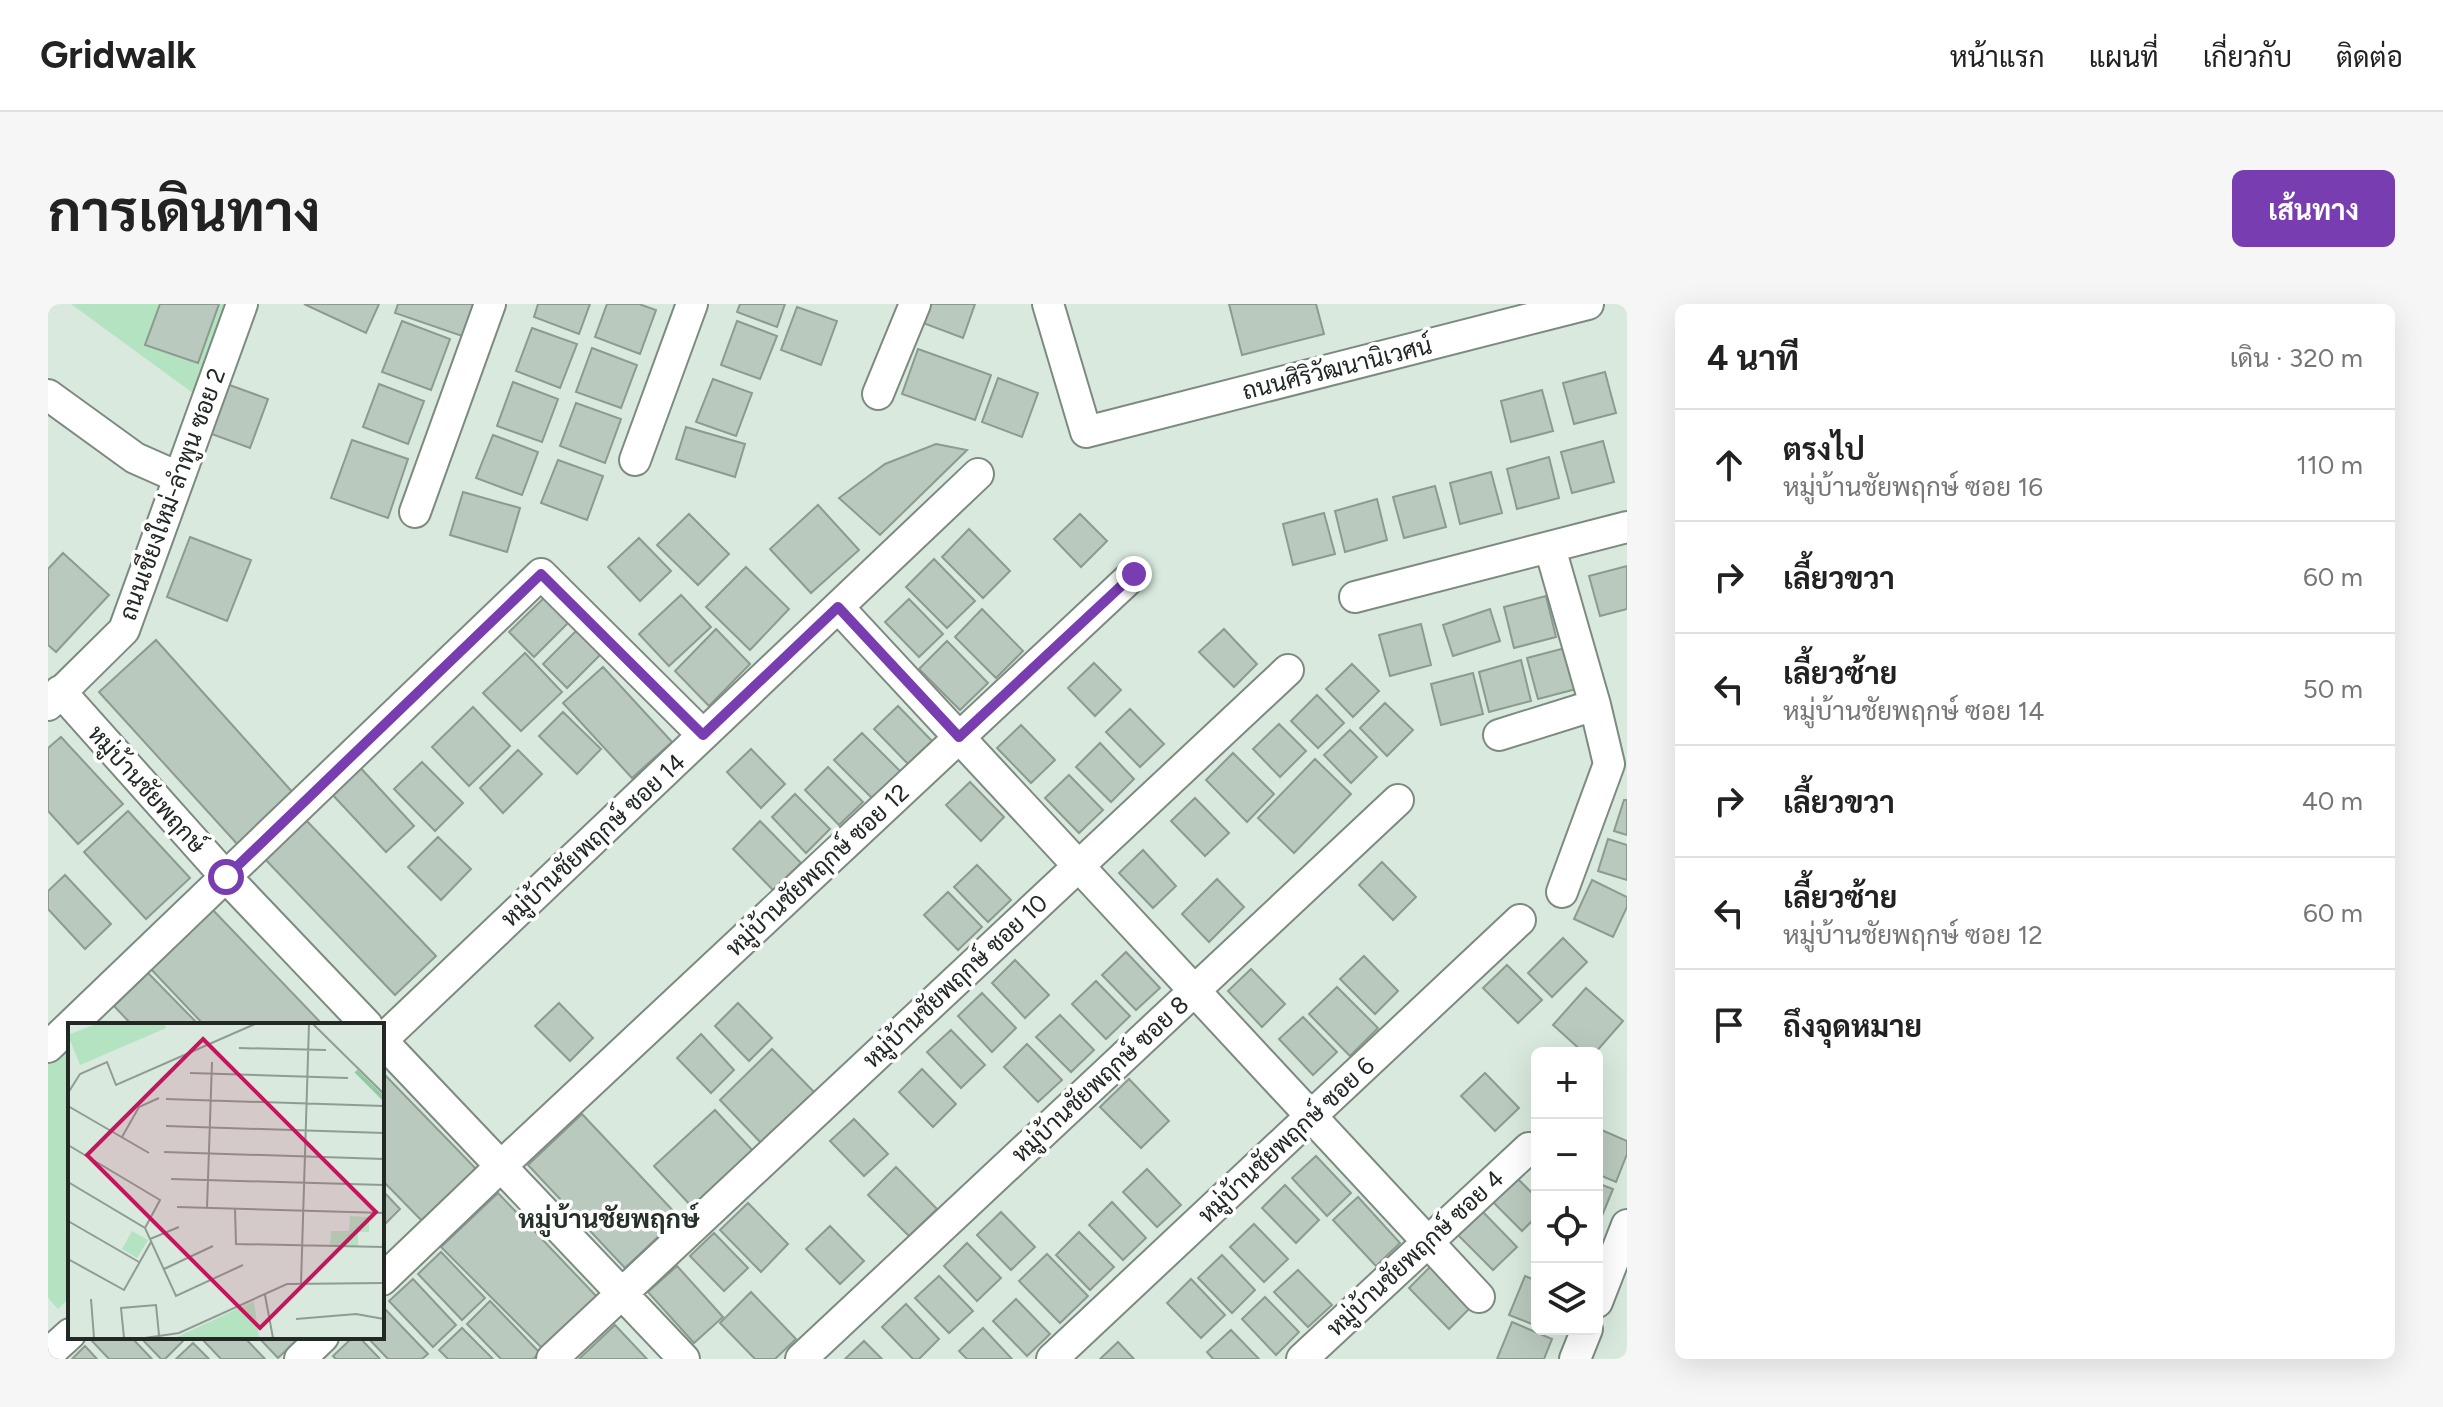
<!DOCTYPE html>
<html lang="th">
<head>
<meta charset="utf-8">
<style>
  body { margin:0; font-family:Figtree,Sarabun,sans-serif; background:#f6f6f6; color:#222 }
  .controls { position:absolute; right:24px; bottom:24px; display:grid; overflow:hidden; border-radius:12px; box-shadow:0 8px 32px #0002 }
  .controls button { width:72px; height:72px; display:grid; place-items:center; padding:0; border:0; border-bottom:2px solid #e0e0e0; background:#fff; color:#222; font:40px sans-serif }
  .stop { position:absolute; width:24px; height:24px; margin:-18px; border:6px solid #793db2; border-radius:50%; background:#fff }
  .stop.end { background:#793db2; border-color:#fff; box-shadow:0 2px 8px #0008 }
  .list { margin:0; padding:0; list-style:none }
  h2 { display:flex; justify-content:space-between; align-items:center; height:104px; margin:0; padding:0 32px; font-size:34px }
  h2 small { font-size:26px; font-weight:400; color:#767676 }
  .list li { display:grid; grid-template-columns:52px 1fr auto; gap:24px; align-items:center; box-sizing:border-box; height:112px; padding:0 32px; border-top:2px solid #e0e0e0 }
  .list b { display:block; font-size:30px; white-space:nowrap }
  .list p { margin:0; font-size:26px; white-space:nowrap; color:#767676 }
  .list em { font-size:26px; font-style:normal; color:#767676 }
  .icon { flex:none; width:44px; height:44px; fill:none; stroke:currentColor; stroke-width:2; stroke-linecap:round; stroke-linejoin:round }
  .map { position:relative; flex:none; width:1579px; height:1055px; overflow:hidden; border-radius:12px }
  header { display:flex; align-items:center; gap:48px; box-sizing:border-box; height:112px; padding:0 40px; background:#fff; border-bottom:2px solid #e0e0e0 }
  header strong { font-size:38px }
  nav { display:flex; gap:44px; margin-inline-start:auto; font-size:28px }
  .intro { display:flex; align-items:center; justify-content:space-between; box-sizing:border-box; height:192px; padding:0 48px }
  h1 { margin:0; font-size:56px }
  .button { padding:20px 36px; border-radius:12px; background:#793db2; color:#fff; font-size:28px; font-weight:700 }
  main { display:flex; gap:48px; padding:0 48px }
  aside { flex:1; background:#fff; border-radius:12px; box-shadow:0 8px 32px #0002 }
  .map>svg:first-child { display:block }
  .green { fill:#b4e3c1 }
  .building { fill:#bac9be; stroke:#8c9a8f; stroke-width:2 }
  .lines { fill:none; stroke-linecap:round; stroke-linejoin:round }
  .minor-casing { stroke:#7c8a80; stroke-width:34 }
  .minor { stroke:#fff; stroke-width:30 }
  .route { stroke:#793db2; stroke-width:10 }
  .labels { text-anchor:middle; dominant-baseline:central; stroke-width:7; stroke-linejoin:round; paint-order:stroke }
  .street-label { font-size:24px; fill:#222823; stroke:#fff }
  .neighbourhood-label { font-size:26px; font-weight:bold; fill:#243028; stroke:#fff }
  .inset-river { fill:none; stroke:#8ecba1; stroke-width:4 }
  .inset-road { fill:none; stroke:#909c93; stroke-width:2 }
  .view { fill:#c2185b; fill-opacity:0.15; stroke:#c2185b; stroke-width:4 }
  .inset-edge { fill:none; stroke:#222823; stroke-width:4 }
</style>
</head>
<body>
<header>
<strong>Gridwalk</strong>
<nav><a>หน้าแรก</a><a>แผนที่</a><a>เกี่ยวกับ</a><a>ติดต่อ</a></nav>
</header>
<div class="intro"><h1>การเดินทาง</h1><a class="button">เส้นทาง</a></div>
<main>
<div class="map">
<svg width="1579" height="1055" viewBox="0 0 1579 1055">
  <rect width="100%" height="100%" fill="#d9e9dd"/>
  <path class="green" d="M23,0H182L149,92Z
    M22,731V993L10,1005L0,994V751Z"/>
  <path class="building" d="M112,0H171L150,59L97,41Z
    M256,0H331L318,29Z
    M350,0H428L417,33L347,9Z
    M490,0H542L531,30L486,13Z
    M559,0H591L608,6L592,50L547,33Z
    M692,0H737L729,23L689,8Z
    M882,0H927L915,34L875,19Z
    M1181,0H1268L1276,30L1194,51Z
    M749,3L789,17L773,61L733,46Z
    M354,17L402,35L383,86L334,68Z
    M689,17L729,32L712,75L673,61Z
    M484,24L529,40L512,84L468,67Z
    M544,44L589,61L573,104L528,88Z
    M870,45L943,71L927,116L854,90Z
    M1557,68L1568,109L1526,120L1515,79Z
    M950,74L990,89L974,133L934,118Z
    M665,75L704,89L688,132L648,118Z
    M465,78L510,95L494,138L449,122Z
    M176,79L220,95L202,144L158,128Z
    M331,80L376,97L360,140L315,123Z
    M1494,86L1505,127L1463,138L1453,97Z
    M528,99L573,115L557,159L512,142Z
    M638,123L697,140L687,173L628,155Z
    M445,131L490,148L474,191L428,174Z
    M304,136L360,155L340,214L283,194Z
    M1555,137L1566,178L1524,189L1513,148Z
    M888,140L919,146L832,231L791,194L837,160Z
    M1501,153L1511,194L1469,205L1459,165Z
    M510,156L555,172L539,216L493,199Z
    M1443,168L1454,209L1412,220L1402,179Z
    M1387,182L1398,223L1356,234L1345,193Z
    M415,188L472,204L459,248L402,231Z
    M1329,195L1339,236L1297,248L1287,207Z
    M770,201L811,246L763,289L722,245Z
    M1276,209L1287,250L1245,261L1235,220Z
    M641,210L681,250L650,281L609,241Z
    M1032,210L1059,237L1033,263L1006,235Z
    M921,225L962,267L935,294L894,253Z
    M142,233L203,256L179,317L119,293Z
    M591,234L623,267L592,297L560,263Z
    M15,249L61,291L8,348L0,341V265Z
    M886,255L927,297L899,324L858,283Z
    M1579,262V305L1552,312L1541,272Z
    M698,263L741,305L702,346L658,303Z
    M500,290L524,315L486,353L461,328Z
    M633,291L663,323L621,362L591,330Z
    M1498,292L1508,333L1466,344L1456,303Z
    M861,295L895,330L871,353L837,318Z
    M934,305L975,347L948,374L907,333Z
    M1442,305L1452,337L1405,352L1395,321Z
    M1373,320L1383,361L1342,372L1331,331Z
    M533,322L557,346L519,384L495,360Z
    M668,325L702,360L661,402L627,367Z
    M1176,325L1209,360L1186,383L1151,348Z
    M108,336L247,491L191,542L51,388Z
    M899,337L940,379L912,406L871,365Z
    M1521,343L1532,384L1490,395L1479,354Z
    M477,349L514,388L473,427L435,389Z
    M1473,356L1483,397L1441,408L1431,368Z
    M1046,359L1073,386L1047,412L1020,384Z
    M1304,360L1331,387L1305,413L1278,385Z
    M555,363L624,438L584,474L515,399Z
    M1425,369L1435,410L1393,421L1383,380Z
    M1269,391L1296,419L1270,444L1243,417Z
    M1337,399L1365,426L1339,452L1312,424Z
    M850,402L884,437L860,460L826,425Z
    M425,403L462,442L421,482L384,443Z
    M1082,405L1116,440L1092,463L1058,428Z
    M515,408L553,445L529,470L491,432Z
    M1231,420L1258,447L1232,473L1205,445Z
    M973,421L1007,456L983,479L949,444Z
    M1302,426L1329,453L1303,479L1276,451Z
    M814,429L855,470L827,497L786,456Z
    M13,433L75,500L30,540L0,507V444Z
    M1052,439L1086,475L1063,498L1028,463Z
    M703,445L737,480L713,504L679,468Z
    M470,446L494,470L455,509L432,484Z
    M1185,449L1226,490L1199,518L1158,476Z
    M1267,455L1303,490L1246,549L1210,514Z
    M374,458L415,499L387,527L346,485Z
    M309,460L366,522L338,548L281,487Z
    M780,463L815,498L791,521L757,486Z
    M1021,471L1055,506L1031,529L997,494Z
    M922,478L956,513L933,537L898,501Z
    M747,490L782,525L758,549L724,513Z
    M1147,494L1181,529L1157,552L1123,517Z
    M1576,496H1579V531L1566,527Z
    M80,507L142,574L98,615L36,548Z
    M256,514L388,652L347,691L215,553Z
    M712,517L753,559L725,586L685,545Z
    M390,533L423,565L393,596L360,563Z
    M1560,535L1579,541V576L1550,567Z
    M1095,546L1128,582L1105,604L1071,569Z
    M1334,558L1368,593L1345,616L1311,581Z
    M929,561L963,596L940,618L906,583Z
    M17,571L63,620L37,645L0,605V587Z
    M1169,575L1196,603L1161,638L1134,610Z
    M1544,576L1579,593V603L1565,633L1526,615Z
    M900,588L934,623L910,646L876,611Z
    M163,604L275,721H156L101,663Z
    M1515,634L1539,658L1504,693L1480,669Z
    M1078,648L1112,684L1088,706L1054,671Z
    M1316,652L1350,687L1327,710L1292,675Z
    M967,656L1001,691L977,714L944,679Z
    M1459,661L1494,696L1470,719L1435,684Z
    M1203,665L1237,700L1214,723L1180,687Z
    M100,669L151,721H84L66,702Z
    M1048,677L1082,712L1058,735L1024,700Z
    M1289,683L1330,724L1302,752L1261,710Z
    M1538,684L1575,717L1547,749H1536L1505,721Z
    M934,689L968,724L944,748L910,712Z
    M511,699L545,734L522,757L487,722Z
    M690,699L724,734L701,757L667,722Z
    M1012,711L1046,746L1023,768L988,733Z
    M1255,713L1289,748L1265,771L1231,735Z
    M903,726L937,761L913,784L879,748Z
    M653,730L686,766L663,789L629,754Z
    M979,740L1014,776L990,798L956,763Z
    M724,745L769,791L716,842L672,796Z
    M874,765L908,800L885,823L851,788Z
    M334,768L432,869L378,921L334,876Z
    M1437,769L1471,804L1447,827L1413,792Z
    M1081,775L1121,817L1093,844L1052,803Z
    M667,806L706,848L646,905L606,862Z
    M534,810L631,913L577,964L480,861Z
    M806,815L840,850L816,872L782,837Z
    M1549,824L1579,837V850L1568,878L1549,870Z
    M1268,852L1303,889L1279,912L1244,874Z
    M848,863L889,905L861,932L820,891Z
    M1099,865L1133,901L1109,923L1075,888Z
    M1464,869L1489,894V912L1474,927L1439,892Z
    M1549,879L1565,885L1549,924Z
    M1237,881L1271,916L1248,939L1214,904Z
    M334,886L352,905L334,923Z
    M450,889L551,995L497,1047L393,943Z
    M1310,893L1352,939L1328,962L1285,916Z
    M1064,898L1098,934L1075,956L1041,921Z
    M700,899L740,940L713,968L672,926Z
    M1434,907L1469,943L1445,966L1410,931Z
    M953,908L987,943L963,966L929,931Z
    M1206,920L1240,955L1216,978L1182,943Z
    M782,922L816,957L792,980L758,945Z
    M1031,928L1066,963L1042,986L1008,951Z
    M666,929L700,964L676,987L642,952Z
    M919,939L953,974L929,997L896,962Z
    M393,948L437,994L414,1016L370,970Z
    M999,950L1040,992L1012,1019L971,977Z
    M1174,951L1207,986L1184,1009L1150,974Z
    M629,962L675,1013L646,1039L600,988Z
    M1382,963L1423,1003L1401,1025L1361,984Z
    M1250,966L1284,1001L1260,1023L1226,988Z
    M891,972L925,1007L901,1029L867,994Z
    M1477,972L1489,977V1022L1461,1011Z
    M365,975L408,1021L385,1043L341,997Z
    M1143,975L1177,1011L1153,1034L1119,999Z
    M703,988L748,1035L727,1055H707L672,1019Z
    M1217,993L1251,1028L1228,1051L1194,1015Z
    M968,995L1002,1030L979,1052L945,1017Z
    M442,997L492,1049L485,1055H453L419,1020Z
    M858,1000L891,1035L871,1055H865L834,1023Z
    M336,1004L380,1050L374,1055H340L319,1033H334V1005Z
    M1464,1018L1504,1035L1496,1055H1449Z
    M567,1021L599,1055H531Z
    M414,1024L445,1055H400L391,1046Z
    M935,1024L964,1055H919L911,1047Z
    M1183,1026L1211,1055H1165L1159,1048Z
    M47,1033H83L104,1055H61L44,1037Z
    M92,1033H139L117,1055H113Z
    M152,1033H196L217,1055H173Z
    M210,1033H252L230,1054Z
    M305,1033H311L332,1055H288L285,1052Z
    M816,1037L834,1055H797Z
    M1070,1038L1086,1055H1052Z
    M145,1039L161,1055H128Z
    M37,1042L49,1055H24Z"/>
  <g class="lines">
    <g class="minor-casing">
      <path id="minor" d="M1000,0L1038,128L1540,0
        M830,90L867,0
        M0,91L87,154L130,173
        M587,156L644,0
        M367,208L442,0
        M1502,244L1547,401L1561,460L1514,588
        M1307,293L1579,223
        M790,303L1431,993
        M12,387L178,573L319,721
        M0,401L76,326L194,0
        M1451,431L1547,401
        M23,721L493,270L655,431
        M334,736L930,170
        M334,737L636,1055
        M0,743L22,722
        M334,976L453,862L1086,270
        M1549,998L1579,921
        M0,1050L22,1030
        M252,1055L275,1033
        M504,1055L1240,366
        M753,1055L1350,496
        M1004,1055L1472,616
        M1254,1055L1481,844
        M1527,1055L1539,1025"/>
    </g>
    <use href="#minor" class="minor"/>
  </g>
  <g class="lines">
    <path class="route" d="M178,573L493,270L655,431L790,303L911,433L1086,270"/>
  </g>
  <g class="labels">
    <g class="street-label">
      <text transform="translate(1289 64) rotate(-14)">ถนนศิริวัฒนานิเวศน์</text>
      <text transform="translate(124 190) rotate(-70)">ถนนเชียงใหม่-ลำพูน ซอย 2</text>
      <text transform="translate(99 485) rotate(48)">หมู่บ้านชัยพฤกษ์</text>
      <text transform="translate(545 536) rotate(-43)">หมู่บ้านชัยพฤกษ์ ซอย 14</text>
      <text transform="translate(769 566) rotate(-43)">หมู่บ้านชัยพฤกษ์ ซอย 12</text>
      <text transform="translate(907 677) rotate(-43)">หมู่บ้านชัยพฤกษ์ ซอย 10</text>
      <text transform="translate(1052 775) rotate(-43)">หมู่บ้านชัยพฤกษ์ ซอย 8</text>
      <text transform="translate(1238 836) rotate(-43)">หมู่บ้านชัยพฤกษ์ ซอย 6</text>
      <text transform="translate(1367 949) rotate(-43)">หมู่บ้านชัยพฤกษ์ ซอย 4</text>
    </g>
    <g class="neighbourhood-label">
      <text x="561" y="915">หมู่บ้านชัยพฤกษ์</text>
    </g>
  </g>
  <g transform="translate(20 719)">
    <rect width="316" height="316" fill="#d9e9dd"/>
    <path d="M28,1H96L98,5L12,42L0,12ZM282,193L301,194V209H290V223L262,222L263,208H281ZM64,208L80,217L69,235L54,226ZM186,278L191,315H107Z" fill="#b4e3c1"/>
    <path class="inset-river" d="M288,48L316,76"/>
    <path class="inset-road" d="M245,1L316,71M171,25L258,27M122,50L280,55M0,70L12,51L39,39L48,62L187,1M98,76L316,83M0,83L81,130M98,103L316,110M54,114L71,84L91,75M0,122L92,177L77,205M96,129L316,136M103,156L316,162M0,159L77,205L108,273L175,242M109,184L316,190M139,185L144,39M167,186L168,221L316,224M0,198L71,239M82,216L111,204M0,236L56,267L83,219M96,246L145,223M233,261L241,1M197,272L205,315M23,276L26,315M228,296L288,291L316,296M56,315L53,285L88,282L91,312M77,315L111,310L219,261L316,260"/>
    <path class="view" d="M135,16L308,189L192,305L19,132Z"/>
    <rect width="316" height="316" class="inset-edge"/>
  </g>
</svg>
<div class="controls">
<button>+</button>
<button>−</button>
<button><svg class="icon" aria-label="locate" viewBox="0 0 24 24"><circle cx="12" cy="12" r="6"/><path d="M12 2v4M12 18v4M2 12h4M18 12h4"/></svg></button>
<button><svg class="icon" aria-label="layers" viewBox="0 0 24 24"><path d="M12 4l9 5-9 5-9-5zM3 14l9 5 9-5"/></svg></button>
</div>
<div class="stop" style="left:178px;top:573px"></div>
<div class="stop end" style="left:1086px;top:270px"></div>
</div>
<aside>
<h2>4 นาที<small>เดิน · 320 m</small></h2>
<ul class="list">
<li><svg class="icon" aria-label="ahead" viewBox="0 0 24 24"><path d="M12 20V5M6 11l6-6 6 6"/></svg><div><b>ตรงไป</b><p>หมู่บ้านชัยพฤกษ์ ซอย 16</p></div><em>110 m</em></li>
<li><svg class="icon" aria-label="right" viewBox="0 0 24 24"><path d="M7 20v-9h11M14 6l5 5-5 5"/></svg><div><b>เลี้ยวขวา</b></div><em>60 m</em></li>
<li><svg class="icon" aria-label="left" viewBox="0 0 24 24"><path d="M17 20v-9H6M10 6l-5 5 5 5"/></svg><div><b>เลี้ยวซ้าย</b><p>หมู่บ้านชัยพฤกษ์ ซอย 14</p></div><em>50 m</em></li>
<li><svg class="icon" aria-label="right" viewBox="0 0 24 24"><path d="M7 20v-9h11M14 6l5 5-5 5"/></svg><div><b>เลี้ยวขวา</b></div><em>40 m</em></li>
<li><svg class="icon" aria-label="left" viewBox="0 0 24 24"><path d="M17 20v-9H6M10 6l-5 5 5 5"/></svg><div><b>เลี้ยวซ้าย</b><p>หมู่บ้านชัยพฤกษ์ ซอย 12</p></div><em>60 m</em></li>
<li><svg class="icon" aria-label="arrive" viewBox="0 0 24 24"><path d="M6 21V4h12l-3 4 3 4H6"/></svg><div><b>ถึงจุดหมาย</b></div></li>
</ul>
</aside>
</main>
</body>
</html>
